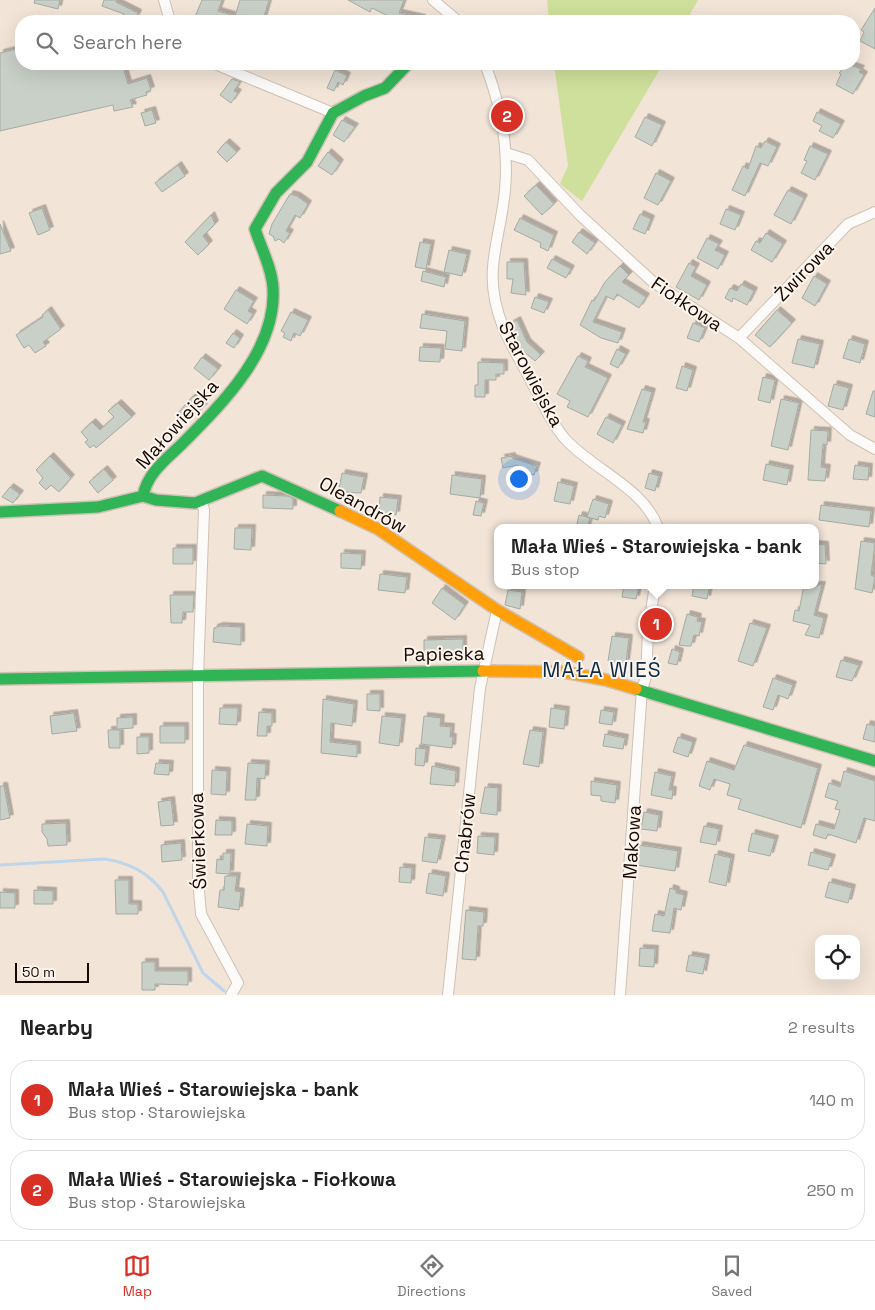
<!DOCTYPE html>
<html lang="en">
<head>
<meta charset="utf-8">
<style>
  body { margin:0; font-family:"Space Grotesk",sans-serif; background:#f6f6f6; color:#222 }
  .controls { position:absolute; right:15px; bottom:15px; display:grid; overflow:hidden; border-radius:10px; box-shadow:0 5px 20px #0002 }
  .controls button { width:45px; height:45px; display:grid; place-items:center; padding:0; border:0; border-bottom:1px solid #e0e0e0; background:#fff; color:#222; font:25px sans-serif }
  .scale { position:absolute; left:15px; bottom:12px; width:74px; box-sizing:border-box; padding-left:5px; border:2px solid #160800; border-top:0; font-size:14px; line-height:18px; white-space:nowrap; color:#160800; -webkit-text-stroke:4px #fdf5ed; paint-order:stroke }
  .you { position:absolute; left:518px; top:478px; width:18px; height:18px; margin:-12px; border:4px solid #fff; border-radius:50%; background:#1a73e8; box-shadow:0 0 0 8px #1a73e833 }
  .badge { display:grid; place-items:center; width:32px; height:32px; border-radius:50%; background:#d93025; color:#fff; font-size:16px; font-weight:700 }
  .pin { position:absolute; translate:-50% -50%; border:2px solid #fff; box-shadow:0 1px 5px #0006 }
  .popup { position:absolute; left:494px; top:524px; width:325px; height:65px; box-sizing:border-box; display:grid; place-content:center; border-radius:10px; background:#fff; filter:drop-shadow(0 1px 4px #0005); font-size:16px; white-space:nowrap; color:#767676 }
  .popup b { font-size:19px; color:#222 }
  .popup::after { content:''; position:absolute; left:50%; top:100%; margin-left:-10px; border:10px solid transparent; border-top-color:#fff }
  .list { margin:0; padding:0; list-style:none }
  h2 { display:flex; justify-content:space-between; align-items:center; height:65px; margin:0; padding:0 20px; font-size:21px }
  h2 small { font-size:16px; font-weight:400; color:#767676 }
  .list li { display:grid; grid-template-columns:32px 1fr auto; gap:15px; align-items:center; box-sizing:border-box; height:80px; margin:0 10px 10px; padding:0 10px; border:1px solid #e0e0e0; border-radius:20px }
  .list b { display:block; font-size:19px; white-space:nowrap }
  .list p { margin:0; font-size:16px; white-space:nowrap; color:#767676 }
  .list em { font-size:16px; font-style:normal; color:#767676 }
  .icon { flex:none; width:28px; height:28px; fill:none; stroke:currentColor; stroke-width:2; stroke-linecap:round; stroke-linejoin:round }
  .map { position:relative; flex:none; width:875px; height:995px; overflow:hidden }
  .search { position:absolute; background:#fff; box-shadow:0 5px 20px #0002; left:15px; right:15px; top:15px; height:55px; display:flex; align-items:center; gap:12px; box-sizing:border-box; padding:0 18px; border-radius:20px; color:#767676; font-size:19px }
  .sheet { height:245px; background:#fff }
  nav { display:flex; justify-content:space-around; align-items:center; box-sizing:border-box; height:70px; border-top:1px solid #e0e0e0; background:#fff; font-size:14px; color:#767676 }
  nav a { display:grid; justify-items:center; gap:2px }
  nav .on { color:#d93025 }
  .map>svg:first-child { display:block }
  .green { fill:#cee09b }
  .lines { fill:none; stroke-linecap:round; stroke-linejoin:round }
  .stream { stroke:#bed5ea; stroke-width:3 }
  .building { fill:#c8d0c8; stroke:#a4aba4; filter:url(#shadow) }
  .street-casing { stroke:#cfc1b4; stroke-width:12 }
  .fast-casing { stroke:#cfc1b4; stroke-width:14 }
  .slow-casing { stroke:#cfc1b4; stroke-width:14 }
  .street { stroke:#fdfbf9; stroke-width:10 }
  .fast { stroke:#30b455; stroke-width:11 }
  .slow { stroke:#ff9f0a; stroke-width:11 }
  .labels { text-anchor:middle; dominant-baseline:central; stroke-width:4; stroke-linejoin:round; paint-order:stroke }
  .street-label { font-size:19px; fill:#160800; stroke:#fdf5ed }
  .quarter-label { font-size:21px; letter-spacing:1px; fill:#0b2b45; stroke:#fdf5ed }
</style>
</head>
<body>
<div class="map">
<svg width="875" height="995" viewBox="0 0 875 995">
  <defs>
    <filter id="shadow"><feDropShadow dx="3.5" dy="-3.5" stdDeviation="0" flood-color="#0004"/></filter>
  </defs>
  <rect width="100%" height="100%" fill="#f2e4d7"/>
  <path class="green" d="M547,0H698L686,21H549Z
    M554,64H663L582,201L560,184L568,166Z"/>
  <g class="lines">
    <path class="stream" d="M0,865L104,859C128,862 148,872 163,892L203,973L224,991"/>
  </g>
  <path class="building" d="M35,0H60L58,9L34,3Z
    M104,0H116V2L138,13L136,18L131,16L128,21H120L124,14L102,6Z
    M202,0H222L218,11L235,16L240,0H269L263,20L245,15V21H204L195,17Z
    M348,0H404L399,13L422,18L421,21H398L372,8L370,12Z
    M875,8V49L860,41L864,32L861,30Z
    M21,48V64H122L128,84L147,78L151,90L146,92L147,95L130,100L133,107L114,111L113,105L0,131V53Z
    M847,64L861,69L859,72L864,75L853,94L836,85L841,74L839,73Z
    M335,70L347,76L343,85L338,82L334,91L327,88Z
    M232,79L240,82L234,91L238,93L231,103L220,95Z
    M152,110L156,123L145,126L141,113Z
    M817,112L841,124L833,138L819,131L822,126L813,121Z
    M645,117L662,125L652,146L635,137Z
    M342,120L355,127L344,142L333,135Z
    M765,141L777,147L768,166L760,163L745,196L732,190L743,166L748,169L756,146L761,148Z
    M226,142L237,152L227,162L217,152Z
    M810,146L828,154L815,180L801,173L807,161L804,160Z
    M328,152L340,163L332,175L318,166Z
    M178,165L185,176L162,192L155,183Z
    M656,173L671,181L658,205L644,198Z
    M536,185L554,204L542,215L524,196Z
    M788,190L804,198L791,224L774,215Z
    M290,194L297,196L308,204L300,218L295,215L286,231L290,233L284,243L279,239L275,241L273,236L269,234L272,224Z
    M42,208L50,230L38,235L29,213Z
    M726,209L741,215L735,230L720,224Z
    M640,214L651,219L645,234L633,229Z
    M211,215L215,224L203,236L209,244L198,255L185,242Z
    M520,218L554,235L548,251L540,247L541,243L514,230Z
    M0,224L11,251L0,254Z
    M579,232L595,243L587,254L572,242Z
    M766,233L783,244L772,262L751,250L756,241L760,243Z
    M707,238L719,244L715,250L725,255L718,269L697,258Z
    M420,242L431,244L426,269L415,267Z
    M449,250L467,254L462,276L444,272Z
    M552,259L571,269L566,278L547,268Z
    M507,262H524L526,295L511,293L513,279H507Z
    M689,263L696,267L691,276L707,285L699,300L676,287Z
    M620,266L629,275L622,282L646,297L639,308L617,294L614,300L606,296L593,322L622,332L618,343L601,338L580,325L592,300L594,301L605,282Z
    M423,271L446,277L444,287L421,281Z
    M814,276L827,284L815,306L802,298Z
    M741,284L754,291L747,305L733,298L732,302L725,298L730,288L737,291Z
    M236,290L254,301L248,311L253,314L247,324L224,309Z
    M535,297L549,302L544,313L531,308Z
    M48,310L61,329L43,342L46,346L35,353L29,345L24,348L16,335L43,317L42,315Z
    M777,310L792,323L770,347L755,335Z
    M291,312L308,320L300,336L294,333L291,341L283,337L285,333L281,331Z
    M422,314L465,321L462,351L445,349L447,331L420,328Z
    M517,320L527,342L541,355L535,361L522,350L510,324Z
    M693,323L705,328L699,342L687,338Z
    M233,333L240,338L234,348L226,343Z
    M798,339L820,344L814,368L792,363Z
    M849,339L865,344L860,363L843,358Z
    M420,347L441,348L440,362L419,361Z
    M617,349L626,354L618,368L610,364Z
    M578,356L588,361L585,367L608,378L588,417L567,407L570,401L557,394Z
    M202,357L218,369L209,380L194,368Z
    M478,362L504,363V374H496V380H485V397H475V385H478Z
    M682,366L693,370L687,391L676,388Z
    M763,377L775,380L770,403L758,400Z
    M834,384L849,388L843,410L828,406Z
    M642,389L652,392L643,422H646L643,433L627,429Z
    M873,391H875V417L866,414Z
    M193,396L204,407L186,421L178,413Z
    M781,399L799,403L788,450L771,446Z
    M118,403L132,417L96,448L94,445L90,448L85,442L88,440L81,432L92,422L100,430L114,417L108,411Z
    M606,417L622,425L613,443L597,434Z
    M811,430L828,431L827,445L823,444L821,467L827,468L825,481L808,480Z
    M50,456L71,478L59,492L51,485L46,490L39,483L43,478L36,470Z
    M512,456V458L537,466L534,475L517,470L518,465L503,468L501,458Z
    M766,464L790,469L787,485L763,480Z
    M855,465L869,467L868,480L853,479Z
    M104,469L113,480L98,493L89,482Z
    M342,473L364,477L361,493L345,492V490L339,489Z
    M649,473L659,476L655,491L645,488Z
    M452,475L482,479L480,498L450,494Z
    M558,482L574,486L570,504L554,501Z
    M10,487L20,494L13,503L2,497Z
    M263,495L287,496L293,498V509L263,508Z
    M380,497L398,499L396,515L379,512Z
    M593,499L609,504L605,518L599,516L598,520L587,517Z
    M476,501L484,503L481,516L473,515Z
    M821,505L871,511L869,527L819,520Z
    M579,515L590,518L587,528H576Z
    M235,528H252L251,550L234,549Z
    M861,541L875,543L871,575L875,577L872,593L855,589Z
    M815,544L825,545L826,564L815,563Z
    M173,548H193V564H173Z
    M341,553L362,554L361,569L341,568Z
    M380,574L407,577L405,593L378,590Z
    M624,585H639L636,599L622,597Z
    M694,585H710L707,599L692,596Z
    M804,585H822L814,615L824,618L819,638L805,635L810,625L793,621L795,610L799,611Z
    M442,588L465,605L455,620L432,603Z
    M508,590L522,592L520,609L505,605Z
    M170,595H194L193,612H183L182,623H171Z
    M687,614L698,617L697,621L702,622L699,636L694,635L691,646H686L679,645Z
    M750,623L767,628L753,666L738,661Z
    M220,626L241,627V645L213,642L214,628Z
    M612,636L629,638L626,663L608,661Z
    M463,639V654L424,655V640Z
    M672,649L680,652L677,665L668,663Z
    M841,660L859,665L852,681L836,677Z
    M773,678L793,685L788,699L778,695L773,710L763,707Z
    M367,694H380V711L367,710Z
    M323,699L354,704L352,726L331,723L330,742L357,745V757L321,753Z
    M220,708H238L237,725L219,724Z
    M551,708L566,710L564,729L549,727Z
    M601,710L614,712L612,725L599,723Z
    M259,712L272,713V726H267V736H257Z
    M74,713L77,731L52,734L50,716Z
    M382,716L402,718L399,746L379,743Z
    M424,716L441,718L440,726L451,727L450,737H453L452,748L421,744Z
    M133,717V728L117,729V718Z
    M867,724L875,726V742L863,739Z
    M160,726H185V743H160Z
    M108,730H120V748H109Z
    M530,730L543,732L539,767L523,764Z
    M605,734L625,738L623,749L603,746Z
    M137,737H149V753L137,754Z
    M678,737L693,742L688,757L673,752Z
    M744,745L818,768L801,828L738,809L741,799L727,795L730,784L714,779L710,790L699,786L707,761L734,770Z
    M416,748L426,749L424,766L415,765Z
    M156,763L170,764L169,775L154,774Z
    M248,763L266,764L265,779L257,778L256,800H245Z
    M432,766L456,771L455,786L430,784Z
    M212,770L227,771L226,795L211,794Z
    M844,771L875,781V821L864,818L856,843L828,834L826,839L813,835L816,824L834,829L840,810L835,809L838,801L825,797L829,783L840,787Z
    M655,772L672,776L669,790H673L672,799L651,795Z
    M591,781L617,785L615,803L601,801V796L591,795Z
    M0,786H4L10,818L0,820Z
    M485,787L498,788L497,815L480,813Z
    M171,800L174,825L161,826L158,802Z
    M644,812L659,815L657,831L641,829Z
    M216,820L232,821V835H215Z
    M66,823L67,845L48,846L47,839L42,832V824Z
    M247,824L268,826L267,846L245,844Z
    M704,826L719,829L716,845L700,842Z
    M752,833L775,839L770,856L748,851Z
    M478,836L495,837L494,855L477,853Z
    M425,837L442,839L437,863L422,861Z
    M181,843L182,860L162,862L161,845Z
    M639,845L678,851L675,871L636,865Z
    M811,852L832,858L828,870L808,865Z
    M223,853H231L230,874L216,873L217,859L223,860Z
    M715,854L731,858L726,886L709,882Z
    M400,867L412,868L411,883L399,882Z
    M429,873L446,876L443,896L426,893Z
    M225,876H237L235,891L241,892L239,910L218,907L220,890H224Z
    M115,880H129V904H138V914H116Z
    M829,882L852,888L848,903L825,897Z
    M670,888L676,890V893L684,895L681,910L674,908L670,933L652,931L655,914L664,916Z
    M34,890L53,891V904H34Z
    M0,892L15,893V908H0Z
    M466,910L484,912L483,926H478L476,960L462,959Z
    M640,948L655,949L654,967L639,966Z
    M689,955L706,958L703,974L686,971Z
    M142,962H155V971H188V985L155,984V990H142Z"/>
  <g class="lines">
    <g class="street-casing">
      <path id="street" d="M164,0L170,21
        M433,0L458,21
        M215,64L333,113
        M485,64C501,105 509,145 505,190C500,244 481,271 503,327C511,346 522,363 531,381C542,401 551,423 566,440C593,469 645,489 658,528
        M506,153L528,160L580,215L653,282L739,338L850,435L875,449
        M739,338L848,224L875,212
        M201,500L204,510L198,676V879L201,914L238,983L231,995
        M448,995L480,688L497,610
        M620,995L642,689L646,677L648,632L655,585"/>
    </g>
    <g class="fast-casing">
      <path id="fast" d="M143,496C147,474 165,460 181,445C222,404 277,350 273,288C272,268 261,248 255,229L276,193L307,162L333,113L364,96L385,88L408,64
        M0,512L98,507L143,496L156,500L195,503L262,476L340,511
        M0,679L483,671
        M636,689L875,761"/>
    </g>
    <g class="slow-casing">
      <path id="slow" d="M340,511L378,529L497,610L578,657
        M483,671L564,672L606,680L636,689"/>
    </g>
    <use href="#street" class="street"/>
    <use href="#fast" class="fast"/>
    <use href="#slow" class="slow"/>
  </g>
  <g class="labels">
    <g class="street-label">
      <text transform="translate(804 271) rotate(-46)">Żwirowa</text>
      <text transform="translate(687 304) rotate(34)">Fiołkowa</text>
      <text transform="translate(531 374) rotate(62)">Starowiejska</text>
      <text transform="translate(177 424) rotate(-48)">Małowiejska</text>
      <text transform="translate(363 505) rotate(29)">Oleandrów</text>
      <text transform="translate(444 654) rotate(-1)">Papieska</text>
      <text transform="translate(465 833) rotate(-84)">Chabrów</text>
      <text transform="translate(198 841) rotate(-92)">Świerkowa</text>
      <text transform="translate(632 842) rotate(-86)">Makowa</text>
    </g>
    <g class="quarter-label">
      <text x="602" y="669">MAŁA WIEŚ</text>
    </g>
  </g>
</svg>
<div class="controls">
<button><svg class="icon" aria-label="locate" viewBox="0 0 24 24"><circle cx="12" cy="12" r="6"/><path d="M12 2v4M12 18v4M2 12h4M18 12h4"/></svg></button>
</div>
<div class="scale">50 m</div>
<div class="you"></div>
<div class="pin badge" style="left:656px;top:624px">1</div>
<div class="popup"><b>Mała Wieś - Starowiejska - bank</b>Bus stop</div>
<div class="pin badge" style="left:507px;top:116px">2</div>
<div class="search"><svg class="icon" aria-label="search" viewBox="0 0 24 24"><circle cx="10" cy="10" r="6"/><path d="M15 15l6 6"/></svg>Search here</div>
</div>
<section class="sheet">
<h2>Nearby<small>2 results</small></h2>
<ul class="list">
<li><span class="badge">1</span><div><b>Mała Wieś - Starowiejska - bank</b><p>Bus stop · Starowiejska</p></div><em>140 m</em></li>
<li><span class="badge">2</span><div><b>Mała Wieś - Starowiejska - Fiołkowa</b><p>Bus stop · Starowiejska</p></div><em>250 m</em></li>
</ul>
</section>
<nav>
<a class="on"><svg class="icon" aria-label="map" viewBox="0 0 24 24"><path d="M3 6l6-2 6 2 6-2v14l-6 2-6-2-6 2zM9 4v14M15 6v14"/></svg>Map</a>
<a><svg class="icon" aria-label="directions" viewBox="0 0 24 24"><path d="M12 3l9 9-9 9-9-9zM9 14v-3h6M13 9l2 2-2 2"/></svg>Directions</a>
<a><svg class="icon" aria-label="saved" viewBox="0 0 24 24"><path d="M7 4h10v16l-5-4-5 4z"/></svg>Saved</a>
</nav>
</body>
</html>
